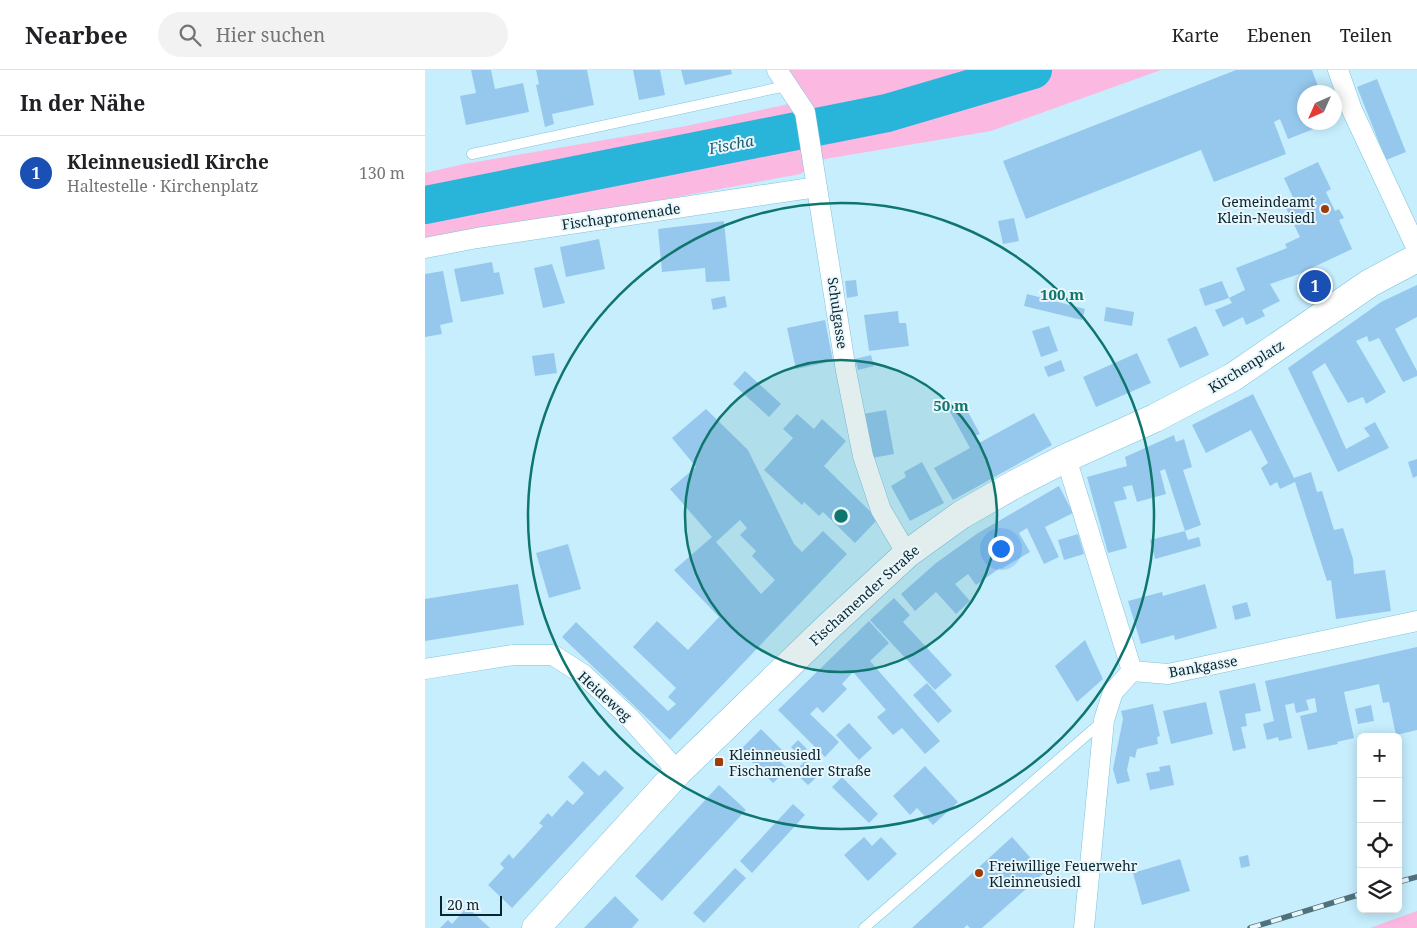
<!DOCTYPE html>
<html lang="de">
<head>
<meta charset="utf-8">
<style>
  body { margin:0; font-family:"Noto Serif",serif; background:#f2f2f2; color:#202124 }
  .controls { position:absolute; right:15px; bottom:15px; display:grid; overflow:hidden; border-radius:8px; box-shadow:0 2px 12px #0003 }
  .controls button { width:45px; height:45px; display:grid; place-items:center; padding:0; border:0; border-bottom:1px solid #e0e0e0; background:#fff; color:#202124; font:25px sans-serif }
  .compass { position:absolute; left:872px; top:15px; width:45px; height:45px; border-radius:50%; background:#fff; box-shadow:0 2px 12px #0003; rotate:225deg }
  .scale { position:absolute; left:15px; bottom:12px; width:62px; box-sizing:border-box; padding-left:5px; border:2px solid #09262f; border-top:0; font-size:14px; line-height:18px; white-space:nowrap; color:#09262f; -webkit-text-stroke:4px #e9f6fb; paint-order:stroke }
  .you { position:absolute; left:575px; top:478px; width:18px; height:18px; margin:-12px; border:4px solid #fff; border-radius:50%; background:#1a73e8; box-shadow:0 0 0 8px #1a73e833 }
  .badge { display:grid; place-items:center; width:32px; height:32px; border-radius:50%; background:#b45309; color:#fff; font-size:16px; font-weight:700 }
  .pin { position:absolute; translate:-50% -50%; border:2px solid #fff; box-shadow:0 1px 5px #0006 }
  .list { margin:0; padding:0; list-style:none }
  h2 { display:flex; justify-content:space-between; align-items:center; height:65px; margin:0; padding:0 20px; font-size:21px }
  h2 small { font-size:16px; font-weight:400; color:#757577 }
  .list li { display:grid; grid-template-columns:32px 1fr auto; gap:15px; align-items:center; box-sizing:border-box; height:75px; padding:0 20px; border-top:1px solid #e0e0e0 }
  .list b { display:block; font-size:19px; white-space:nowrap }
  .list p { margin:0; font-size:16px; white-space:nowrap; color:#757577 }
  .list em { font-size:16px; font-style:normal; color:#757577 }
  .icon { flex:none; width:28px; height:28px; fill:none; stroke:currentColor; stroke-width:2; stroke-linecap:round; stroke-linejoin:round }
  .map { position:relative; flex:none; width:992px; height:858px; overflow:hidden }
  header { display:flex; align-items:center; gap:30px; box-sizing:border-box; height:70px; padding:0 25px; background:#fff; border-bottom:1px solid #e0e0e0 }
  header strong { font-size:24px }
  nav { display:flex; gap:28px; margin-inline-start:auto; font-size:18px }
  .search { width:350px; height:45px; background:#f2f2f2; display:flex; align-items:center; gap:12px; box-sizing:border-box; padding:0 18px; border-radius:28px; color:#757577; font-size:19px }
  main { display:flex }
  aside { flex:1; background:#fff }
  .map>svg:first-child { display:block }
  .green { fill:#fbb8e0 }
  .lines { fill:none; stroke-linecap:round; stroke-linejoin:round }
  .river { stroke:#29b4da; stroke-width:38 }
  .building { fill:#96c8ee; fill-rule:evenodd }
  .lane-casing { stroke:#80c3db; stroke-width:11 }
  .street-casing { stroke:#80c3db; stroke-width:21 }
  .secondary-casing { stroke:#80c3db; stroke-width:29 }
  .lane { stroke:#fff; stroke-width:10 }
  .street { stroke:#fff; stroke-width:20 }
  .secondary { stroke:#fff; stroke-width:28 }
  .rail-casing { stroke:#50717c; stroke-width:5.5 }
  .rail { stroke:#e9f6fb; stroke-width:4; stroke-dasharray:11; stroke-linecap:butt }
  .ring { fill:none; stroke:#0f766e; stroke-width:2.5 }
  .poi-dot { fill:#9f3b04; stroke:#e9f6fb; stroke-width:2 }
  .labels { text-anchor:middle; dominant-baseline:central; stroke-width:4; stroke-linejoin:round; paint-order:stroke }
  .poi-label { font-size:14px; fill:#09262f; stroke:#e9f6fb; text-anchor:start }
  .street-label { font-size:14px; fill:#09262f; stroke:#e9f6fb }
  .water-label { font-size:15px; font-style:italic; fill:#185e73; stroke:#e9f6fb }
  .centre { fill:#0f766e; stroke:#e9f6fb; stroke-width:2.5 }
  .ring-label { font-size:15px; text-anchor:middle; font-weight:bold; fill:#0f766e; stroke:#e9f6fb; stroke-width:4; stroke-linejoin:round; paint-order:stroke }
</style>
</head>
<body>
<header>
<strong>Nearbee</strong>
<div class="search"><svg class="icon" aria-label="search" viewBox="0 0 24 24"><circle cx="10" cy="10" r="6"/><path d="M15 15l6 6"/></svg>Hier suchen</div>
<nav><a>Karte</a><a>Ebenen</a><a>Teilen</a></nav>
</header>
<main>
<aside>
<h2>In der Nähe<small></small></h2>
<ul class="list">
<li><span class="badge" style="background:#1a4fb4">1</span><div><b>Kleinneusiedl Kirche</b><p>Haltestelle · Kirchenplatz</p></div><em>130 m</em></li>
</ul>
</aside>
<div class="map">
<svg width="992" height="858" viewBox="0 0 992 858">
  <rect width="100%" height="100%" fill="#c6eefd"/>
  <path class="green" d="M359,0H736L566,61L400,89L375,104L0,174V103L39,94L261,56L369,33Z
    M992,841V858H945Z"/>
  <g class="lines">
    <path class="river" d="M0,135L462,43L608,0"/>
  </g>
  <path class="building" d="M46,0H66L70,19L98,13L104,42L41,55L35,26L51,23Z
    M111,0H162L169,35L127,44L129,54L120,57L111,15L114,14Z
    M208,0H235L240,25L214,30Z
    M256,0H306L307,4L260,15Z
    M811,0H887L895,22H879V52L904,53L863,69L855,49L849,52L861,84L789,112L776,80L601,149L578,91Z
    M952,9L981,82L961,90L932,17Z
    M893,92L906,119L901,122L910,141L914,139L919,148L914,150L927,179L874,204L845,214L855,231L837,240L840,246L821,255L818,247L798,257L790,240L807,233L804,228L780,236L774,219L797,211L804,228L820,220L811,198L862,178L860,174L875,167L861,138L871,134L859,108Z
    M589,148L594,171L578,174L573,151Z
    M299,151L305,211L281,212L280,198L237,202L233,159Z
    M174,169L180,199L141,207L135,177Z
    M67,192L69,203L74,202L79,224L36,232L29,199Z
    M127,194L140,233L118,238L109,198Z
    M18,201L28,252L15,255L17,264L0,267V204Z
    M431,210L433,226L422,228L420,211Z
    M992,215V247L970,259L992,301V306L978,312L954,268L944,272L942,266L931,271L961,322L941,334L938,327L923,333L900,293L887,302L921,379L945,366L939,358L950,352L964,378L913,402L863,298L956,232Z
    M602,224L660,239L657,250L599,236Z
    M300,226L302,237L288,240L286,229Z
    M681,237L709,242L707,256L679,251Z
    M473,241L474,253H481L484,276L444,281L439,245Z
    M400,250L408,291L371,299L362,258Z
    M624,256L633,281L616,287L607,261Z
    M771,256L784,285L755,298L742,269Z
    M129,283L132,303L110,306L107,286Z
    M712,283L726,313L671,337L658,307Z
    M446,285L449,296L433,300L430,289Z
    M636,290L640,301L623,307L619,297Z
    M320,301L356,334L344,347L308,314Z
    M828,324L869,408L886,402L892,422L897,421L909,460L918,458L928,489L929,504L960,500L966,541L911,549L906,510L902,511L870,412L855,419L852,412L845,416L836,398L843,393L826,360L781,383L767,355Z
    M537,331L555,364L550,366L554,373L609,343L627,375L528,430L509,398L545,378L523,338Z
    M281,339L323,380L369,474L377,482L398,461L422,484L245,670L137,567L151,552L243,641L251,634L243,627L251,618L208,577L232,551L263,580L294,547L249,500L287,467L245,419L271,397L247,368ZM315,450L322,458L315,465L331,481L327,486L350,510L336,524L291,472Z
    M461,340L469,384L447,388L438,344Z
    M372,344L389,359L397,349L421,371L399,396L453,449L430,473L398,442L394,446L379,432L377,435L339,400L368,368L358,359Z
    M749,365L751,372L759,369L767,397L758,400L776,455L760,461L740,399L735,401L741,424L712,432L707,415L698,417L702,429L689,432L702,478L683,483L662,407L702,396L700,387Z
    M992,389V406L988,408L983,392Z
    M497,392L519,433L485,451L466,416L481,407L479,402Z
    M634,416L648,443L620,457L634,487L619,494L602,458L594,463L605,482L576,499L575,498L551,515L543,504L530,514L545,531L531,544L511,522L490,541L476,524L511,493L553,463Z
    M760,461L763,470L774,467L776,476L730,489L725,470Z
    M653,464L659,484L639,490L633,470Z
    M143,474L156,519L124,528L111,483Z
    M93,514L99,555L0,571V529Z
    M780,514L792,558L750,570L749,565L716,574L703,531L737,522L738,526Z
    M469,528L485,545L478,552L527,605L510,620L445,550Z
    M822,532L826,546L810,550L807,536Z
    M444,551L464,573L445,591L515,671L500,684L477,658L468,665L452,647L461,640L428,602L417,614L422,619L398,643L392,637L385,644L414,672L400,687L353,640Z
    M660,570L678,609L652,632L630,596Z
    M992,577V660L971,665L964,632L958,633L954,614L919,622L929,668L912,672L913,674L883,680L875,646L892,642L890,628L881,630L884,640L871,643L869,633L860,635L867,668L854,671L853,667L842,670L838,654L849,651L840,611Z
    M502,613L527,641L513,653L488,625Z
    M830,613L836,641L820,644L822,656L816,657L821,678L808,681L794,621Z
    M781,632L788,664L746,674L738,641Z
    M728,634L735,666L732,667L733,674L712,679L710,688L705,686L702,700L705,711L692,714L688,699L698,649L696,641Z
    M946,635L949,651L933,654L930,639Z
    M424,653L447,678L434,690L411,665Z
    M336,659L358,681L351,688L363,699L348,713L315,680Z
    M373,670L382,679L374,686L366,677Z
    M158,691L174,706L180,700L199,718L87,838L63,815L79,798L75,794L84,784L88,789L118,756L114,753L123,743L127,747L142,730L148,735L159,723L143,707Z
    M380,691L394,705L383,715L369,702Z
    M745,695L749,715L725,720L721,703L735,701L734,697Z
    M500,696L533,732L508,755L492,738L485,745L468,726Z
    M417,707L453,744L444,753L407,717Z
    M294,715L321,740L237,831L210,806Z
    M368,734L380,745L327,803L315,791Z
    M439,767L447,776L456,767L472,784L443,811L419,785Z
    M587,767L619,803L557,858H545L542,855L539,858H487Z
    M823,785L825,796L816,798L814,787Z
    M755,789L765,821L717,835L708,803Z
    M310,798L321,808L279,853L268,843Z
    M190,826L214,850L207,858H159Z
    M42,837L65,858H15L23,850L27,854Z"/>
  <g class="lines">
    <g class="lane-casing">
      <path id="lane" d="M47,84L361,16
        M439,858L678,651"/>
    </g>
    <g class="street-casing">
      <path id="street" d="M352,0L380,42L421,301L438,386L456,440L482,484
        M913,0L927,40L992,179
        M0,178L52,168L392,117
        M641,388L707,601
        M0,599L88,585H128L159,605L204,647L253,702
        M707,601L743,604L992,551
        M659,858L679,650L688,622L707,601"/>
    </g>
    <g class="secondary-casing">
      <path id="secondary" d="M111,858L253,702L402,558L482,484L536,445L592,413L641,388L730,348L808,307L945,213L992,188"/>
    </g>
    <use href="#lane" class="lane"/>
    <use href="#street" class="street"/>
    <use href="#secondary" class="secondary"/>
    <g class="rail-casing">
      <path id="rail" d="M973,812L992,807
        M825,858L936,824"/>
    </g>
    <use href="#rail" class="rail"/>
  </g>
  <circle cx="416" cy="446" r="156" fill="#0f766e" fill-opacity=".12"/>
  <g class="ring">
    <circle cx="416" cy="446" r="156"/>
    <circle cx="416" cy="446" r="313"/>
  </g>
  <g class="poi-dot">
    <circle cx="900" cy="139" r="5"/>
    <rect x="289" y="687" width="10" height="10" rx="2.5"/>
    <circle cx="554" cy="803" r="5"/>
  </g>
  <g class="labels">
    <g class="poi-label">
      <text x="890" y="131" text-anchor="end">Gemeindeamt<tspan x="890" dy="16">Klein-Neusiedl</tspan></text>
      <text x="304" y="684">Kleinneusiedl<tspan x="304" dy="16">Fischamender Straße</tspan></text>
      <text x="564" y="795">Freiwillige Feuerwehr<tspan x="564" dy="16">Kleinneusiedl</tspan></text>
    </g>
    <g class="street-label">
      <text transform="translate(196 146) rotate(-8)">Fischapromenade</text>
      <text transform="translate(413 243) rotate(82)">Schulgasse</text>
      <text transform="translate(821 296) rotate(-32)">Kirchenplatz</text>
      <text transform="translate(439 525) rotate(-42)">Fischamender Straße</text>
      <text transform="translate(778 596) rotate(-10)">Bankgasse</text>
      <text transform="translate(180 626) rotate(42)">Heideweg</text>
    </g>
    <g class="water-label">
      <text transform="translate(306 74) rotate(-11)">Fischa</text>
    </g>
  </g>
  <circle cx="416" cy="446" r="8" class="centre"/>
  <g class="ring-label">
    <text x="637" y="230">100 m</text>
    <text x="526" y="341">50 m</text>
  </g>
</svg>
<div class="controls">
<button>+</button>
<button>−</button>
<button><svg class="icon" aria-label="locate" viewBox="0 0 24 24"><circle cx="12" cy="12" r="6"/><path d="M12 2v4M12 18v4M2 12h4M18 12h4"/></svg></button>
<button><svg class="icon" aria-label="layers" viewBox="0 0 24 24"><path d="M12 4l9 5-9 5-9-5zM3 14l9 5 9-5"/></svg></button>
</div>
<svg class="compass" viewBox="-18 -18 36 36"><path d="M0-13l5 13h-10z" fill="#e53935"/><path d="M0 13l5-13h-10z" fill="#757577"/></svg>
<div class="scale">20 m</div>
<div class="you"></div>
<div class="pin badge" style="left:890px;top:216px;background:#1a4fb4">1</div>
</div>
</main>
</body>
</html>
